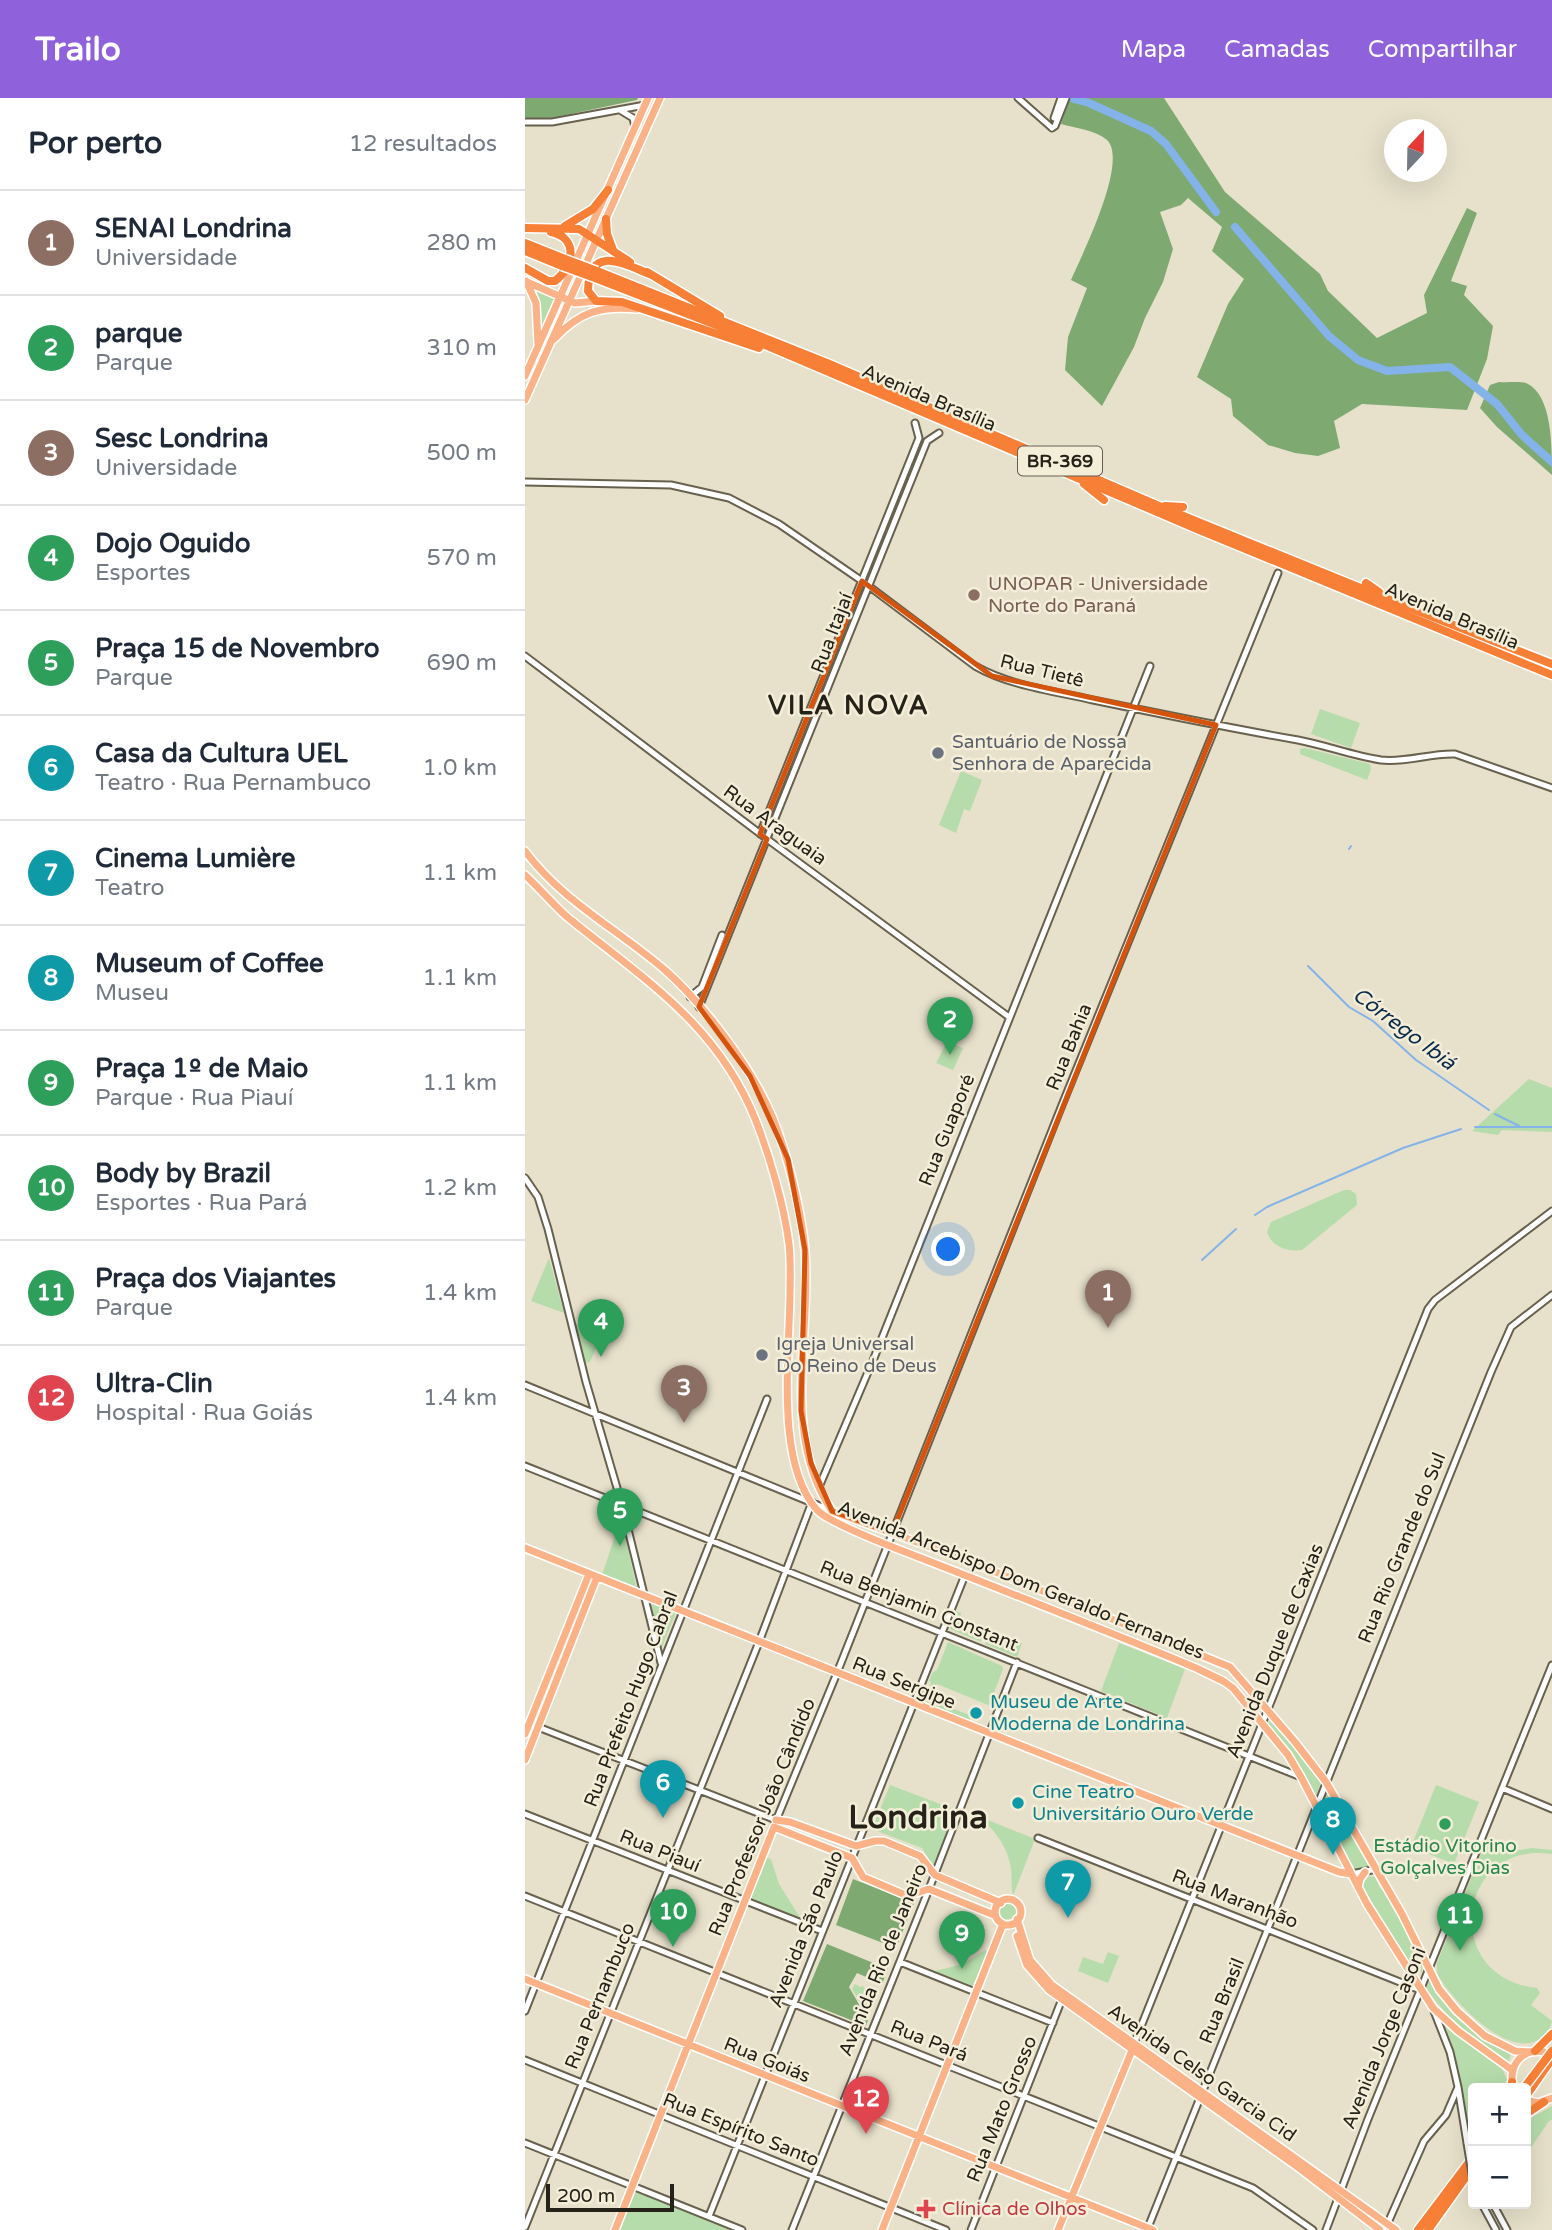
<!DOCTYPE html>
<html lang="pt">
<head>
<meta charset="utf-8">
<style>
  body { margin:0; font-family:"Varela Round",sans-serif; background:#f6f6f7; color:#1f2937 }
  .controls { position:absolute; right:21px; bottom:21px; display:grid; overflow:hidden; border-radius:7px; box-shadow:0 7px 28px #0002 }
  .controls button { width:63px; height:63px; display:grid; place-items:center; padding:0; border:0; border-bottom:2px solid #e0e1e3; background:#fff; color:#1f2937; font:35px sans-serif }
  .compass { position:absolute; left:859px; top:21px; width:63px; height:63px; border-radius:50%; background:#fff; box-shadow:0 7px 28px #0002; rotate:22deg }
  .scale { position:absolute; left:21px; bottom:18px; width:128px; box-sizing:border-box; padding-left:7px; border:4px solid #25221a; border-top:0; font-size:19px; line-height:24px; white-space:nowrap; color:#25221a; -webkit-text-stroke:5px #f4eed8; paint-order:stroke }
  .you { position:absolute; left:424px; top:1152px; width:24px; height:24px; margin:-18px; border:5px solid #fff; border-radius:50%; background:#1a73e8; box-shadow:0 0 0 10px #1a73e833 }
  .badge { display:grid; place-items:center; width:46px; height:46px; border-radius:50%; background:#8f61db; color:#fff; font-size:23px; font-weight:700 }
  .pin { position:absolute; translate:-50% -58px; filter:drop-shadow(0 2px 4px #0008) }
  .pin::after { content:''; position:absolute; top:37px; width:24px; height:21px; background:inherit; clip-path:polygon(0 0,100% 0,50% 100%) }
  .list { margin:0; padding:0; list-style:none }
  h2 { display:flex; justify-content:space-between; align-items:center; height:91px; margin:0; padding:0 28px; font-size:30px }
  h2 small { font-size:23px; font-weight:400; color:#747a83 }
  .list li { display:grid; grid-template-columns:46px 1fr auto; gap:21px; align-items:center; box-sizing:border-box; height:105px; padding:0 28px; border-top:2px solid #e0e1e3 }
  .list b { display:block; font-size:26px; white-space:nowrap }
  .list p { margin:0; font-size:23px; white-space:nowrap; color:#747a83 }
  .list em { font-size:23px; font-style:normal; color:#747a83 }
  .map { position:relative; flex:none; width:1027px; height:2132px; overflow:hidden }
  header { display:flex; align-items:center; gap:42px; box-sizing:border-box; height:98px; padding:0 35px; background:#8f61db; color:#fff }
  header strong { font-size:33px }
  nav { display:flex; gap:38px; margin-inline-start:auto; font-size:24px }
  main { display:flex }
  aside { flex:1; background:#fff }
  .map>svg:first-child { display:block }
  .green { fill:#b6dcab }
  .forest { fill:#7eaa71 }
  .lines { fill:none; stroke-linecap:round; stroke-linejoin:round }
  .stream { stroke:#84b3ea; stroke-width:2 }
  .river { stroke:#84b3ea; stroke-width:8 }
  .minor-casing { stroke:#67614e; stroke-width:9 }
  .major-casing { stroke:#fff; stroke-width:10 }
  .highway-casing { stroke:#fff; stroke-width:11 }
  .minor { stroke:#fff; stroke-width:5 }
  .major { stroke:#fbb286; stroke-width:7 }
  .highway { stroke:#f87f36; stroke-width:8 }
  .minor-bridge-casing { stroke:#67614e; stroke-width:9; stroke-linecap:butt }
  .highway-bridge-casing { stroke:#fff; stroke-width:11; stroke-linecap:butt }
  .minor-bridge { stroke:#fff; stroke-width:5 }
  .highway-bridge { stroke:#f87f36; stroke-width:8 }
  .marked { fill:none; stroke:#d4540d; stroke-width:5; stroke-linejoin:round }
  .education-dot { fill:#8d6e63; stroke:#f4eed8; stroke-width:2.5 }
  .worship-dot { fill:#6b7280; stroke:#f4eed8; stroke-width:2.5 }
  .culture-dot { fill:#0f9aa8; stroke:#f4eed8; stroke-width:2.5 }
  .leisure-dot { fill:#2e9e5b; stroke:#f4eed8; stroke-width:2.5 }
  .health-dot { fill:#e0444e; stroke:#f4eed8; stroke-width:2.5 }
  .labels { text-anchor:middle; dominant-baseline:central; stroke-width:5; stroke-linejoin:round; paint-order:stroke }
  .shield { fill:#f4eed8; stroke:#635f53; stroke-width:2 }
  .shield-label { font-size:18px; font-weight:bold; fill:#25221a }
  .street-label { font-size:19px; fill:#25221a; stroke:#f4eed8 }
  .education-label { font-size:19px; fill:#785e54; stroke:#f4eed8; text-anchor:start }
  .worship-label { font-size:19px; fill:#5b616d; stroke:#f4eed8; text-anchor:start }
  .culture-label { font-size:19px; fill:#0d838f; stroke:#f4eed8; text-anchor:start }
  .leisure-label { font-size:19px; fill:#27864d; stroke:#f4eed8 }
  .health-label { font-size:19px; fill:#be3a42; stroke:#f4eed8; text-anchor:start }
  .water-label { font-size:21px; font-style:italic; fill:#0a2b4e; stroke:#f4eed8 }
  .district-label { font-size:26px; font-weight:bold; letter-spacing:2px; fill:#25221a; stroke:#f4eed8 }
  .town-label { font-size:33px; font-weight:bold; fill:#25221a; stroke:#f4eed8 }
</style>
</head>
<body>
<header>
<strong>Trailo</strong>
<nav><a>Mapa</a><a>Camadas</a><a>Compartilhar</a></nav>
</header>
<main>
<aside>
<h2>Por perto<small>12 resultados</small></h2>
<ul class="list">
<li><span class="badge" style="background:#8d6e63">1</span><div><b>SENAI Londrina</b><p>Universidade</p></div><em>280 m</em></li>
<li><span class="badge" style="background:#2e9e5b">2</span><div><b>parque</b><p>Parque</p></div><em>310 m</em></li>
<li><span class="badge" style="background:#8d6e63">3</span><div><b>Sesc Londrina</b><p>Universidade</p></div><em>500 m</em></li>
<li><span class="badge" style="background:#2e9e5b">4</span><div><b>Dojo Oguido</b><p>Esportes</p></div><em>570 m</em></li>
<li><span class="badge" style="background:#2e9e5b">5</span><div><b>Praça 15 de Novembro</b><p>Parque</p></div><em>690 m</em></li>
<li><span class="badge" style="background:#0f9aa8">6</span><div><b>Casa da Cultura UEL</b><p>Teatro · Rua Pernambuco</p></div><em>1.0 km</em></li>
<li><span class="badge" style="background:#0f9aa8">7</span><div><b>Cinema Lumière</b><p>Teatro</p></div><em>1.1 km</em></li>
<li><span class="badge" style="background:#0f9aa8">8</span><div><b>Museum of Coffee</b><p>Museu</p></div><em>1.1 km</em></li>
<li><span class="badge" style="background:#2e9e5b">9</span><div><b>Praça 1º de Maio</b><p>Parque · Rua Piauí</p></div><em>1.1 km</em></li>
<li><span class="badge" style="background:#2e9e5b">10</span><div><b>Body by Brazil</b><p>Esportes · Rua Pará</p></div><em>1.2 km</em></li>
<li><span class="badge" style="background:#2e9e5b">11</span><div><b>Praça dos Viajantes</b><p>Parque</p></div><em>1.4 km</em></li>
<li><span class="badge" style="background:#e0444e">12</span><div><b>Ultra-Clin</b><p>Hospital · Rua Goiás</p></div><em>1.4 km</em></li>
</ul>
</aside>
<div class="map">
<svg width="1027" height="2132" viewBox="0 0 1027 2132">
  <rect width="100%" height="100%" fill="#e7e1cb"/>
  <path class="green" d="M8,188L30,200L16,234L15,212Z
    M795,611L835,625L826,650L786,636Z
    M780,650L845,666L846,671L842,682L775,656V651Z
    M436,673L457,682L445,713L439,711L431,735L414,727Z
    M422,944L438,950L428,972L411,965Z
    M1004,981L1027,990V1034L977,1032L973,1037L947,1033Z
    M819,1092H825L831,1096L832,1107L777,1152C762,1154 747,1149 742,1134L746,1124Z
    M24,1160L39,1215L6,1203Z
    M49,1225L77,1236L65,1264L60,1265Z
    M96,1420L112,1491L77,1477Z
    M126,1504L151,1514L136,1552Z
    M431,1513L436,1515L435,1520L460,1531L456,1544L425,1531Z
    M467,1534L497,1545L492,1559L460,1546L464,1535Z
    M423,1544L477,1568L478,1571L467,1600L468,1609L412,1586L408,1589L405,1588L406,1584L404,1583L408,1574L412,1572Z
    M594,1545L660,1571L642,1620L576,1593Z
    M397,1600H400L447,1618L444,1623L396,1603Z
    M745,1622L750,1624L796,1684L791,1698L756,1643L743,1627Z
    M365,1687L431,1712L408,1768L397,1750L347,1731Z
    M911,1687L954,1704L929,1766L886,1749Z
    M802,1691L848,1770L828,1773L795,1710Z
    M453,1718L510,1741L488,1798C486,1790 487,1779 486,1770C483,1749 469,1731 453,1718Z
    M963,1748L983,1754L1007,1750L1027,1752V1756C931,1742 915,1880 1012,1890L1015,1895L1006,1907L1027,1923C1026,1929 1023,1933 1019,1937C989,1969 925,1901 912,1875V1865L958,1751Z
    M241,1759L246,1761L254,1786L276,1821L225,1800Z
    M841,1778L850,1779L855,1790L860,1793L897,1864V1874H889L836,1787Z
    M486,1804L492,1806L494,1815L490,1820L478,1822L472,1814L475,1809Z
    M460,1852L462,1854L448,1888L410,1873L438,1866Z
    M583,1854L594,1858L583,1885L553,1873L558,1859L578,1866Z
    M905,1881C930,1917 948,1935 986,1955L984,1964L928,1924L901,1891Z
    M330,1886L335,1889L338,1888L348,1906L339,1910L327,1891Z
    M918,1925L976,1968L982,1982L980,1990H948V2034L945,2037L926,1945Z
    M1027,2008V2022L1024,2023L1001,2057V2023Z
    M108,2090L209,2132H93Z"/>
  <path class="forest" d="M0,0H113L112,2L22,21L0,20Z
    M544,0H639L700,94L795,176L803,193L852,240L902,215L899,197L942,110L952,115L926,183L942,188L939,197L968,228L962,261L942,312L837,306L809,323L815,350L793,358L770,355L743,347L708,318L706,301L672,279L703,206L719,181L687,153L697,129L663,100L656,107L635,114L648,151L638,184L620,220L609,249L577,308L540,272L543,239L562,190L546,182C557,157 604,63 582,42C570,32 550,30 536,26Z
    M974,284C982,285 993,283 1001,285C1027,296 1027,347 1027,377L972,329L955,310L965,287Z
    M328,1781L384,1803L391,1800L371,1850L311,1827Z
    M302,1846L363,1871L357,1886L332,1875L324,1889L343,1922L341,1928L278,1903Z"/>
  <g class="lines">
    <path class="stream" d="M824,751L826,748
      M783,868L824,909L848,923L891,962L964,1012
      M970,1016L994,1028
      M950,1029H1027
      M730,1117L742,1109L878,1050L936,1031
      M677,1162L711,1131"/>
    <path class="river" d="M549,1L564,5L626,33L641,46L691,114
      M710,129L804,238L833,262L862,273L925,269L972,306L997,337L1027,364"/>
    <g class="minor-casing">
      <path id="minor" d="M493,0L527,30
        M95,12L108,20L110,29
        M529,20L536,0
        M0,24H27L120,7
        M527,30L530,28L541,0
        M0,384L146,387L204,400L254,426L337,483L450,568C485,588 529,593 568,602C636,616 704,630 773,642C800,647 828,658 856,662C881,665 905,655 930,656L1027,690
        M0,558L242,741L484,919
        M235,736L394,340L390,325
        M165,899L177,889L197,837
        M174,909L402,343L414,335
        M0,1080L13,1099L23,1131L61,1284L97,1407L136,1565
        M0,1287L307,1413
        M0,1368L776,1679
        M294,1389L349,1260L625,568
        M13,1629L251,1722
        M977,1690L1027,1711
        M0,1716L297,1833
        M250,1725L312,1575L537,1007L753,475
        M513,1740L895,1892
        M826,1776L852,1771
        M0,1798L728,2090L788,2132
        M375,1864L528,1925
        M0,1913L242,1301
        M609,1946L903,1211L910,1202L1027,1113
        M0,1962L421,2132
        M933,1989L942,2045
        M0,2045L217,2132
        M957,2106L971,2132
        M968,2106L982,2132
        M184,2118L440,1477
        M0,2129L234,1544L287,1404
        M267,2132L404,1791L492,1564
        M446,2132L537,1901
        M622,2132L966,1274L986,1229L1027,1197
        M801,2132L843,2021L1027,1567
        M858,2132L862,2127L899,2043L921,2017L933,1989L925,1954L909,1913"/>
    </g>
    <g class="major-casing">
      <path id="major" d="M1,183L11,205L13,246
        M2,184L50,205L71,203
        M29,241C55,213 76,208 112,211
        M0,278L123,0
        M0,302L135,0
        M0,753C38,804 94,832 141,873C181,909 226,969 247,1018C263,1057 276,1111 280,1152C287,1238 255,1336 307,1413L441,1462L705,1569L770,1644L801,1684L877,1816L914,1891L932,1913L960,1938L990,1953L1005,1954
        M0,777C14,790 27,805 41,818C118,881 192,925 231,1023C245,1059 259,1107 264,1146C272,1218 242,1355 292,1412C305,1426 375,1452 396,1460C488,1496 580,1532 671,1570L698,1583L708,1590L763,1657L776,1679L842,1806L908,1910L933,1933L987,1972
        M0,1450L771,1757L814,1774L826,1776
        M0,1636L64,1476
        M0,1662L72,1479
        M251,1722L265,1724L331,1748L350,1743H359L395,1758L410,1777L476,1805
        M833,1789L835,1781L840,1774
        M470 1814a13 13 0 1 1 26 0a13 13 0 1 1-26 0Z
        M492,1821L505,1862L527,1887L871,2132
        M492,1838L502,1867L524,1892L774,2070L855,2132
        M0,1881L628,2132
        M988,1988C982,1963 1004,1945 1027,1957
        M1001,2002L1013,2005L1027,2000
        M90,2132L249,1729L327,1760L338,1779L378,1796L385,1797L404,1791L469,1817
        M357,2132L478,1826
        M533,2132L608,1950"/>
    </g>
    <g class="highway-casing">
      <path id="highway" d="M81,121L82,136L88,152
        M40,128L68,111L83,92
        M0,130L54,131L105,164
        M0,145L40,161
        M0,153L37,168
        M0,170L23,183H30C49,169 54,140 26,134
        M72,173L302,265L634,408L865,502L1027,566
        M122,174L195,218
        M127,177C99,166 64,145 63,193L71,203L97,204L234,250
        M70,180L217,237L672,431L1027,577
        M559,386L579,402
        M640,408L658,409
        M841,485L854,494
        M1010,1953L1027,1936
        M986,1990L987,1984
        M1001,1998L1027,1961
        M1001,2016L1019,2004
        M893,2132L948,2059
        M903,2132L948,2069"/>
    </g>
    <use href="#minor" class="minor"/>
    <use href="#major" class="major"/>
    <use href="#highway" class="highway"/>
    <g class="minor-bridge-casing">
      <path id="minor-bridge" d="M942,2045L948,2082"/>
    </g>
    <g class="highway-bridge-casing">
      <path id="highway-bridge" d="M40,161L72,173
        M37,168L70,180
        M999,1990L1027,1953"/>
    </g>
    <use href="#minor-bridge" class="minor-bridge"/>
    <use href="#highway-bridge" class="highway-bridge"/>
  </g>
  <path class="marked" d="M337,483L467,578L691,627L367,1435L307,1413L286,1365L276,1313L280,1152L263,1061L225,978L174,909L242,741L235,736Z"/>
  <circle class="education-dot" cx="449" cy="497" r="7"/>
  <g class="worship-dot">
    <circle cx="413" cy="655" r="7"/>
    <circle cx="237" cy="1257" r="7"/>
  </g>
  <g class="culture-dot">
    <circle cx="451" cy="1615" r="7"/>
    <circle cx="493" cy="1705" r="7"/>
  </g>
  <circle class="leisure-dot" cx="920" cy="1726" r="7"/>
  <path class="health-dot" d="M397.5 2100.5h7v7h7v7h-7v7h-7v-7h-7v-7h7z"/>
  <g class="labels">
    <rect class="shield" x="493" y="348.5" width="84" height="29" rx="5"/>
    <g class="shield-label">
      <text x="535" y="363">BR-369</text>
    </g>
    <g class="street-label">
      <text transform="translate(404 300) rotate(23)">Avenida Brasília</text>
      <text transform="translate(927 518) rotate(23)">Avenida Brasília</text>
      <text transform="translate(307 535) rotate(-69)">Rua Itajaí</text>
      <text transform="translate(517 573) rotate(14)">Rua Tietê</text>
      <text transform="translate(250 727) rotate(36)">Rua Araguaia</text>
      <text transform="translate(544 949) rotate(-68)">Rua Bahia</text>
      <text transform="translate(422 1032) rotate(-68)">Rua Guaporé</text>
      <text transform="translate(877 1450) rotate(-68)">Rua Rio Grande do Sul</text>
      <text transform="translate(496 1482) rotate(22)">Avenida Arcebispo Dom Geraldo Fernandes</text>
      <text transform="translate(394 1508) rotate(22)">Rua Benjamin Constant</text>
      <text transform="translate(750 1553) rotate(-68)">Avenida Duque de Caxias</text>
      <text transform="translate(379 1585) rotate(22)">Rua Sergipe</text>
      <text transform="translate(106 1601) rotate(-69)">Rua Prefeito Hugo Cabral</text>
      <text transform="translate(237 1719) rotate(-68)">Rua Professor João Cândido</text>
      <text transform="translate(135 1753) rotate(22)">Rua Piauí</text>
      <text transform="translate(710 1801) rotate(21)">Rua Maranhão</text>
      <text transform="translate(281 1831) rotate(-68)">Avenida São Paulo</text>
      <text transform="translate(358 1862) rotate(-68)">Avenida Rio de Janeiro</text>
      <text transform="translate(75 1898) rotate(-68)">Rua Pernambuco</text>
      <text transform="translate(697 1903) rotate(-68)">Rua Brasil</text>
      <text transform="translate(859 1940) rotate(-68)">Avenida Jorge Casoni</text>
      <text transform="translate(404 1943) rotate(22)">Rua Pará</text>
      <text transform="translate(242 1962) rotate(22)">Rua Goiás</text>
      <text transform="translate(677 1975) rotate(35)">Avenida Celso Garcia Cid</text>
      <text transform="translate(477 2011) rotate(-68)">Rua Mato Grosso</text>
      <text transform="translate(216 2032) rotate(22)">Rua Espírito Santo</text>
    </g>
    <g class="education-label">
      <text x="463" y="486">UNOPAR - Universidade<tspan x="463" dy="22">Norte do Paraná</tspan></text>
    </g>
    <g class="worship-label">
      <text x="427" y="644">Santuário de Nossa<tspan x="427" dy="22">Senhora de Aparecida</tspan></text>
      <text x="251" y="1246">Igreja Universal<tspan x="251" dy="22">Do Reino de Deus</tspan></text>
    </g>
    <g class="culture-label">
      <text x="465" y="1604">Museu de Arte<tspan x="465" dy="22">Moderna de Londrina</tspan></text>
      <text x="507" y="1694">Cine Teatro<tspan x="507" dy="22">Universitário Ouro Verde</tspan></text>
    </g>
    <g class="leisure-label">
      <text x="920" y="1748">Estádio Vitorino<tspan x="920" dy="22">Golçalves Dias</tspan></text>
    </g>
    <g class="health-label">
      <text x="417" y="2111">Clínica de Olhos</text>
    </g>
    <g class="water-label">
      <text transform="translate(879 931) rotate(37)">Córrego Ibiá</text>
    </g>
    <g class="district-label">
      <text x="324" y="607">VILA NOVA</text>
    </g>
    <g class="town-label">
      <text x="393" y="1719">Londrina</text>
    </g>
  </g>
</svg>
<div class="controls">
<button>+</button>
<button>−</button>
</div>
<svg class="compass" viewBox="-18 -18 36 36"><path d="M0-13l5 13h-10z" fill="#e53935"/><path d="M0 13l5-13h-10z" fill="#747a83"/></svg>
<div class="scale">200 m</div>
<div class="you"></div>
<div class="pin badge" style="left:583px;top:1230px;background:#8d6e63">1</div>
<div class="pin badge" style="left:425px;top:957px;background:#2e9e5b">2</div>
<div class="pin badge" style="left:159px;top:1325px;background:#8d6e63">3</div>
<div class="pin badge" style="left:76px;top:1259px;background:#2e9e5b">4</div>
<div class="pin badge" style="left:95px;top:1448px;background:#2e9e5b">5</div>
<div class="pin badge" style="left:138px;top:1720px;background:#0f9aa8">6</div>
<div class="pin badge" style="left:543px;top:1820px;background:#0f9aa8">7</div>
<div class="pin badge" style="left:808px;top:1757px;background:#0f9aa8">8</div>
<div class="pin badge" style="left:437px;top:1871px;background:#2e9e5b">9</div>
<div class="pin badge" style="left:148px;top:1849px;background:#2e9e5b">10</div>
<div class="pin badge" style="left:935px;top:1853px;background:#2e9e5b">11</div>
<div class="pin badge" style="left:341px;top:2036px;background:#e0444e">12</div>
</div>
</main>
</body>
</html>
